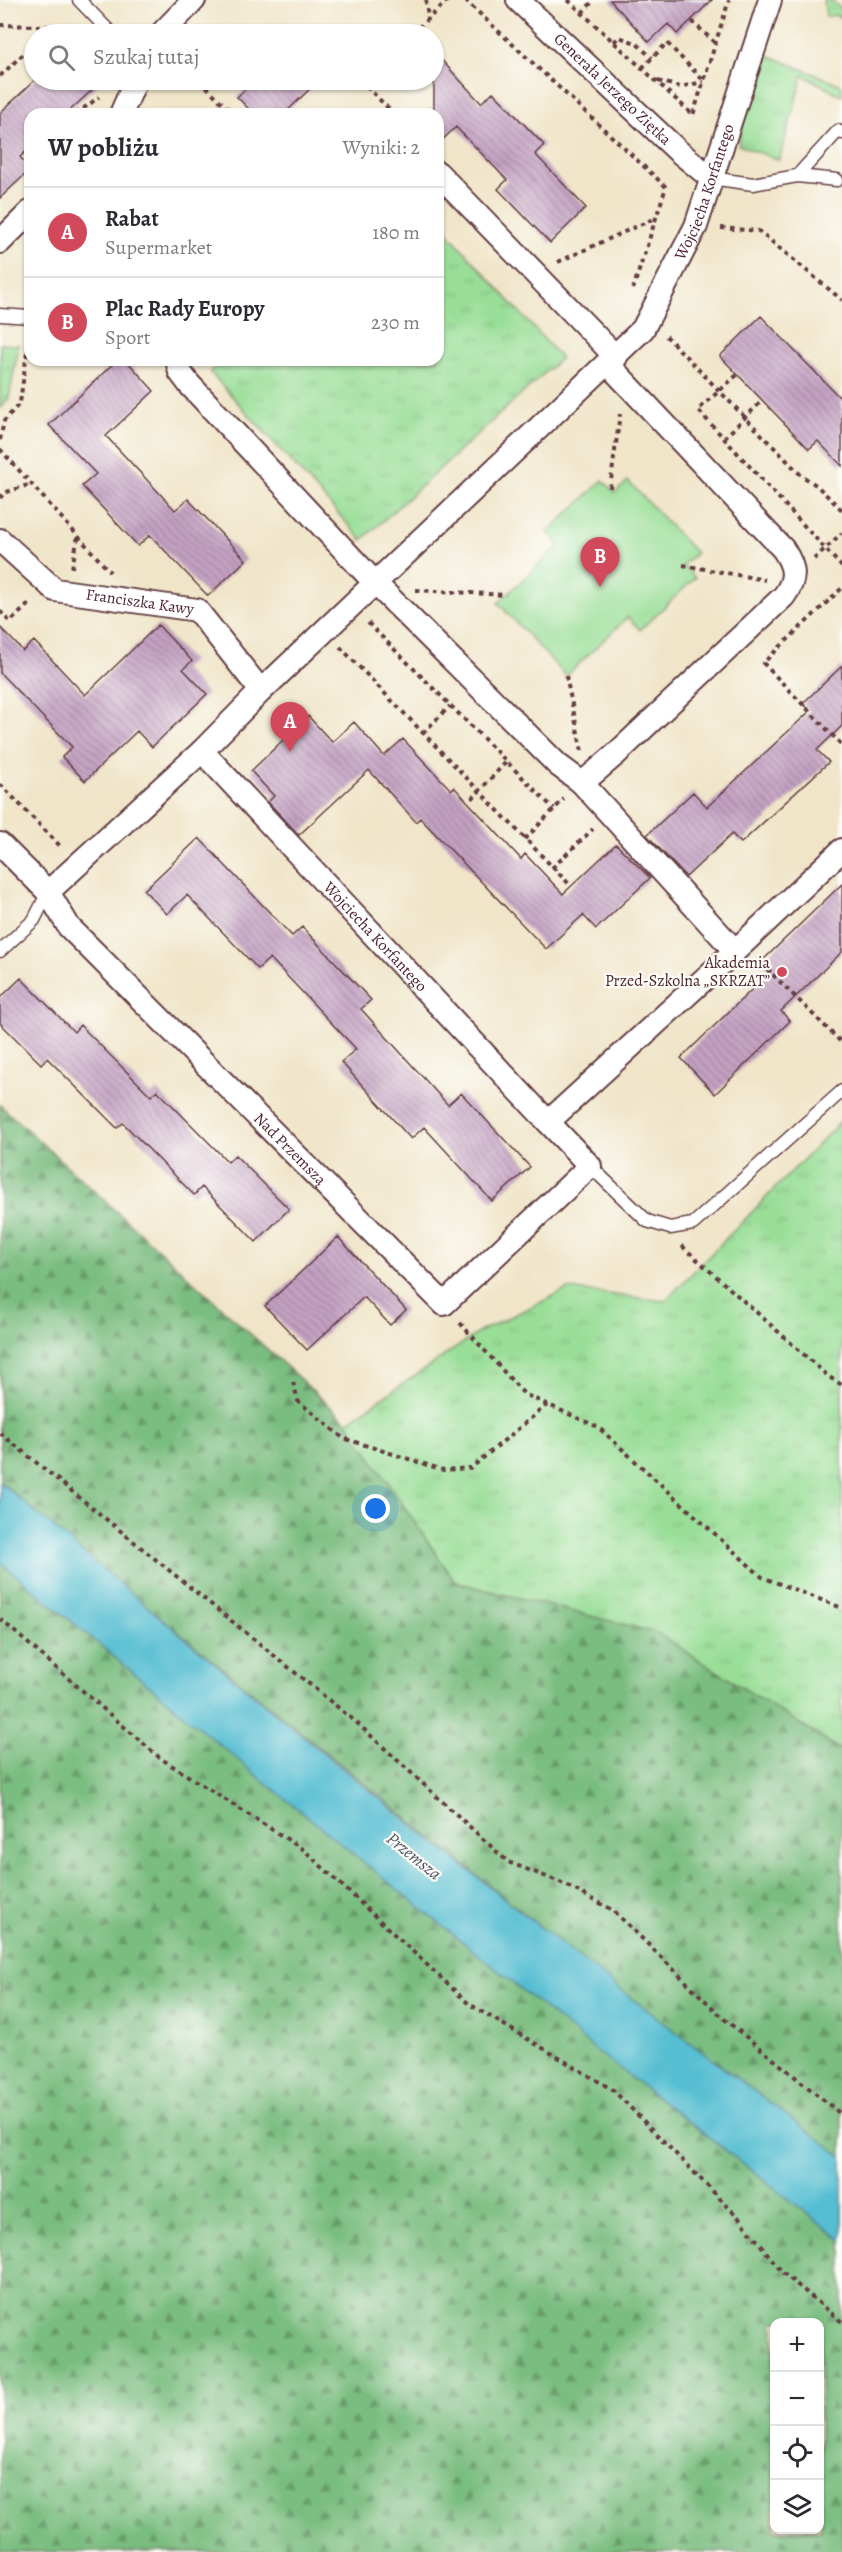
<!DOCTYPE html>
<html lang="pl">
<head>
<meta charset="utf-8">
<style>
  body { margin:0; font-family:Alegreya,serif; background:#f2f2f3; color:#2b2b33 }
  .controls { position:absolute; right:18px; bottom:18px; display:grid; overflow:hidden; border-radius:12px; box-shadow:0 2px 4px #0004 }
  .controls button { width:54px; height:54px; display:grid; place-items:center; padding:0; border:0; border-bottom:2px solid #e1e1e2; background:#fff; color:#2b2b33; font:30px sans-serif }
  .you { position:absolute; left:376px; top:1509px; width:21px; height:21px; margin:-15px; border:4px solid #fff; border-radius:50%; background:#1a73e8; box-shadow:0 0 0 9px #1a73e833 }
  .badge { display:grid; place-items:center; width:39px; height:39px; border-radius:50%; background:#d1495b; color:#fff; font-size:20px; font-weight:700 }
  .pin { position:absolute; translate:-50% -50px; filter:drop-shadow(0 2px 3px #0008) }
  .pin::after { content:''; position:absolute; top:32px; width:21px; height:18px; background:inherit; clip-path:polygon(0 0,100% 0,50% 100%) }
  .list { margin:0; padding:0; list-style:none }
  h2 { display:flex; justify-content:space-between; align-items:center; height:78px; margin:0; padding:0 24px; font-size:26px }
  h2 small { font-size:20px; font-weight:400; color:#7c7c81 }
  .list li { display:grid; grid-template-columns:39px 1fr auto; gap:18px; align-items:center; box-sizing:border-box; height:90px; padding:0 24px; border-top:2px solid #e1e1e2 }
  .list b { display:block; font-size:22px; white-space:nowrap }
  .list p { margin:0; font-size:20px; white-space:nowrap; color:#7c7c81 }
  .list em { font-size:20px; font-style:normal; color:#7c7c81 }
  .icon { flex:none; width:33px; height:33px; fill:none; stroke:currentColor; stroke-width:2; stroke-linecap:round; stroke-linejoin:round }
  .map { position:relative; flex:none; width:842px; height:2552px; overflow:hidden }
  .search { position:absolute; background:#fff; box-shadow:0 2px 4px #0004; left:24px; top:24px; width:420px; height:66px; display:flex; align-items:center; gap:15px; box-sizing:border-box; padding:0 21px; border-radius:33px; color:#7c7c81; font-size:22px }
  .panel { position:absolute; background:#fff; box-shadow:0 2px 4px #0004; left:24px; top:108px; width:420px; height:258px; border-radius:18px }
  .map>svg:first-child { display:block }
  .grass { fill:url(#grass-tufts); stroke:#727e61; stroke-width:1.5 }
  .forest { fill:url(#forest-firs); stroke:#626e56; stroke-width:1.5; fill-rule:evenodd }
  .pitch { fill:#99de97; stroke:#727e61; stroke-width:1.5 }
  .water { fill:#55bed2; stroke:#506e7e; stroke-width:1.5 }
  .building { fill:url(#building-back-hatch) }
  .lines { fill:none; stroke-linecap:round; stroke-linejoin:round }
  .service-casing { stroke:#633d43; stroke-width:15 }
  .minor-casing { stroke:#633d43; stroke-width:26 }
  .path { stroke:#633d43; stroke-width:4; stroke-dasharray:4.5 4.5; stroke-linecap:butt }
  .service { stroke:#fff; stroke-width:12 }
  .minor { stroke:#fff; stroke-width:22 }
  .poi-dot { fill:#d1495b; stroke:#fdfcf7; stroke-width:2 }
  .labels { text-anchor:middle; dominant-baseline:central; stroke-width:4.5; stroke-linejoin:round; paint-order:stroke }
  .street-label { font-size:16px; fill:#4a1f2b; stroke:#fdfcf7 }
  .poi-label { font-size:16px; fill:#4a1f2b; stroke:#fdfcf7; text-anchor:end }
  .water-label { font-size:18px; font-style:italic; fill:#4e5765; stroke:#fdfcf7 }
</style>
</head>
<body>
<div class="map">
<svg width="842" height="2552" viewBox="0 0 842 2552">
  <defs>
    <pattern id="grass-tufts" width="24" height="20" patternUnits="userSpaceOnUse" patternTransform="scale(1.5)"><rect width="24" height="20" fill="#99de97"/><path d="M3 7l-1-3M5 7V3M7 7l1-3M15 17l-1-3M17 17v-4M19 17l1-3" fill="none" stroke="#85be82"/></pattern>
    <pattern id="forest-firs" width="22" height="20" patternUnits="userSpaceOnUse" patternTransform="scale(1.5)"><rect width="22" height="20" fill="#7abd80"/><path d="M5 1l3.5 6h-7zM16 11l3.5 6h-7z" fill="#669969"/></pattern>
    <pattern id="building-back-hatch" width="6" height="6" patternUnits="userSpaceOnUse" patternTransform="scale(1.5)"><rect width="6" height="6" fill="#c4a1c3"/><path d="M-1 5l2 2M0 0l6 6M5-1l2 2" fill="none" stroke="#a1839f"/></pattern>
  </defs>
  <rect width="100%" height="100%" fill="#fdfcf7"/>
  <filter id="ink" filterUnits="userSpaceOnUse"><feTurbulence type="fractalNoise" baseFrequency=".0167" numOctaves="2"/><feDisplacementMap in="SourceGraphic" scale="12" xChannelSelector="R" yChannelSelector="G"/><feConvolveMatrix kernelMatrix="1 2 1 2 8 2 1 2 1" color-interpolation-filters="sRGB"/></filter>
  <filter id="wash" filterUnits="userSpaceOnUse"><feTurbulence type="fractalNoise" baseFrequency=".008" numOctaves="4" result="noise"/><feDisplacementMap in="SourceGraphic" scale="24" xChannelSelector="R" yChannelSelector="G"/><feGaussianBlur stdDeviation="1.35" result="paint"/><feColorMatrix in="noise" values="0 0 0 0 0 0 0 0 0 0 0 0 0 0 0 0 0 1.4 0 .05"/><feComposite in="paint" operator="in"/></filter>
  <g filter="url(#wash)">
    <rect width="100%" height="100%" fill="#f0e5c9"/>
    <path class="grass" d="M824,0H831L842,9V18L835,15L826,17Z
      M760,52L842,85V96L803,75L779,160L738,145Z
      M438,222L561,358L362,540L210,372L223,360H438Z
      M0,344L19,345L9,398L0,408Z
      M842,1120V1589L838,1612L842,1614V1751L657,1633L455,1582L347,1422L481,1331L568,1289L665,1301Z"/>
    <path class="forest" d="M0,1105L347,1422L455,1582L657,1633L842,1751V2158L597,1973L134,1596L0,1482Z
      M0,1562L261,1779L842,2240V2552H0ZM774,2322H820V2530H774Z"/>
    <path class="pitch" d="M603,480L615,493L628,481L696,553L683,565L695,578L640,630L628,617L566,676L498,603L560,545L548,532Z"/>
    <path class="water" d="M0,1482C274,1715 552,1944 842,2156V2240L602,2055L261,1779L0,1562Z"/>
    <g id="blocks">
      <path class="building" d="M610,0H712L677,34L668,24L649,42Z
        M434,52L481,103L493,92L544,145L535,154L586,208L550,243L498,189L507,180L456,127L438,144V114H434Z
        M35,80H103L66,114H30V148L20,157L30,170L0,198V113Z
        M255,80H319L284,114H254L237,97Z
        M761,316L842,400V466L818,441L809,449L720,356Z
        M117,360H126L154,391L106,436L175,510L188,499L246,560L208,596L150,535L138,546L82,486L96,474L49,425Z
        M158,625L192,661L183,669L207,694L152,747L137,731L85,781L62,757L72,747L0,673V627L23,651L34,641L85,695Z
        M842,666V726L817,750L829,762L741,843L732,834L686,877L647,835L693,792L707,807L810,711L803,703Z
        M308,716L332,742L354,722L384,756L403,739L451,790L454,787L521,859L525,854L563,894L616,844L650,878L596,929L583,915L546,949L420,818L416,822L369,770L299,835L268,802L274,796L251,771Z
        M199,838L292,936L302,927L371,1000L361,1009L448,1105L461,1093L530,1167L492,1201L424,1127L411,1139L341,1062L356,1049L270,958L258,969L187,895L167,914L144,890Z
        M842,884V952L781,1011L790,1021L715,1094L681,1058L771,971L762,961Z
        M21,978L74,1032L80,1025L151,1096L157,1090L228,1162L235,1155L289,1209L256,1242L202,1187L194,1195L123,1123L117,1128L47,1058L41,1064L0,1023V998Z
        M338,1237L406,1310L390,1325L364,1297L307,1350L265,1306Z"/>
    </g>
  </g>
  <g filter="url(#ink)">
    <use href="#blocks" fill-opacity="0" stroke="#633d43" stroke-width="1.5"/>
    <g class="lines">
      <g class="service-casing">
        <path id="service" d="M79,0L112,34
          M711,178L753,184L797,176
          M837,180L797,176L838,131L842,133
          M0,315L30,317
          M0,951L34,920L48,892
          M590,1166L647,1221L670,1228L693,1224L842,1091"/>
      </g>
      <g class="minor-casing">
        <g id="minor">
          <path id="s1" d="M518,0L678,151L711,178"/>
          <path d="M161,34L194,0"/>
          <path d="M121,114L136,80"/>
          <path d="M438,173L616,357"/>
          <path d="M0,242L30,212"/>
          <path d="M177,360L180,372L189,384L376,584L558,765L581,782L587,779L615,755L784,596C797,578 795,567 783,549L608,364"/>
          <path id="s2" d="M0,540L55,590L197,610L261,691"/>
          <path id="s3" d="M202,751L548,1122L735,951"/>
          <path d="M581,782L735,951L842,850"/>
          <path id="s4" d="M0,844L48,892L69,927L444,1304L590,1166L548,1122"/>
          <path id="s5" d="M48,892L202,751L261,691L643,329L696,226L770,0"/>
        </g>
      </g>
      <path class="path" d="M426,0L428,20
        M465,0L666,187L633,289
        M568,0L693,115L729,0
        M582,13L594,0
        M692,21L716,44
        M0,25L79,27
        M44,34L52,27
        M412,34L448,0
        M614,42L619,37L636,43L652,58
        M642,68L667,43L704,81
        M0,76L34,44
        M200,80L233,114
        M366,80L363,83L394,114
        M658,81L680,87L703,82
        M76,114L99,97
        M721,228L759,231L842,300
        M558,262L655,218
        M666,336L801,475L816,485L842,510
        M737,375L698,410L842,567
        M724,438L762,401
        M0,440L4,421L20,403L29,337
        M0,449L110,572
        M610,488L620,414
        M0,498L4,493L31,484
        M814,559L842,533
        M683,565L765,580
        M72,568L78,536
        M416,590L506,595
        M0,611L10,622L31,602
        M368,623L554,809
        M340,647L570,885
        M566,676L582,752
        M423,733L450,706
        M841,744L763,663L842,588
        M0,784L62,848
        M472,799L506,762
        M525,839L564,799
        M552,868L593,829
        M760,962L842,1043
        M682,1246L829,1377L842,1385
        M460,1323L524,1394L598,1427L762,1577L842,1608
        M293,1382L298,1401L343,1438L443,1470L471,1468L548,1404
        M0,1433L356,1722L508,1862L560,1882L613,1910L723,2018L842,2115
        M0,1619L160,1758L304,1850L469,2004L613,2090L740,2219L783,2273L842,2322"/>
      <use href="#service" class="service"/>
      <use href="#minor" class="minor"/>
    </g>
  </g>
  <circle class="poi-dot" cx="782" cy="972" r="6"/>
  <g class="labels">
    <g class="street-label">
      <text stroke="none"><textPath href="#s1" startOffset="130">Generała Jerzego Ziętka</textPath></text>
      <text stroke="none"><textPath href="#s5" startOffset="970">Wojciecha Korfantego</textPath></text>
      <text stroke="none"><textPath href="#s2" startOffset="160">Franciszka Kawy</textPath></text>
      <text stroke="none"><textPath href="#s3" startOffset="254">Wojciecha Korfantego</textPath></text>
      <text stroke="none"><textPath href="#s4" startOffset="422">Nad Przemszą</textPath></text>
    </g>
    <g class="poi-label">
      <text x="770" y="963">Akademia<tspan x="770" dy="18">Przed-Szkolna „SKRZAT”</tspan></text>
    </g>
    <g class="water-label">
      <text transform="translate(414 1856) rotate(39)">Przemsza</text>
    </g>
  </g>
</svg>
<div class="controls">
<button>+</button>
<button>−</button>
<button><svg class="icon" aria-label="locate" viewBox="0 0 24 24"><circle cx="12" cy="12" r="6"/><path d="M12 2v4M12 18v4M2 12h4M18 12h4"/></svg></button>
<button><svg class="icon" aria-label="layers" viewBox="0 0 24 24"><path d="M12 4l9 5-9 5-9-5zM3 14l9 5 9-5"/></svg></button>
</div>
<div class="you"></div>
<div class="pin badge" style="left:290px;top:752px">A</div>
<div class="pin badge" style="left:600px;top:587px">B</div>
<div class="search"><svg class="icon" aria-label="search" viewBox="0 0 24 24"><circle cx="10" cy="10" r="6"/><path d="M15 15l6 6"/></svg>Szukaj tutaj</div>
<section class="panel">
<h2>W pobliżu<small>Wyniki: 2</small></h2>
<ul class="list">
<li><span class="badge">A</span><div><b>Rabat</b><p>Supermarket</p></div><em>180 m</em></li>
<li><span class="badge">B</span><div><b>Plac Rady Europy</b><p>Sport</p></div><em>230 m</em></li>
</ul>
</section>
</div>
</body>
</html>
